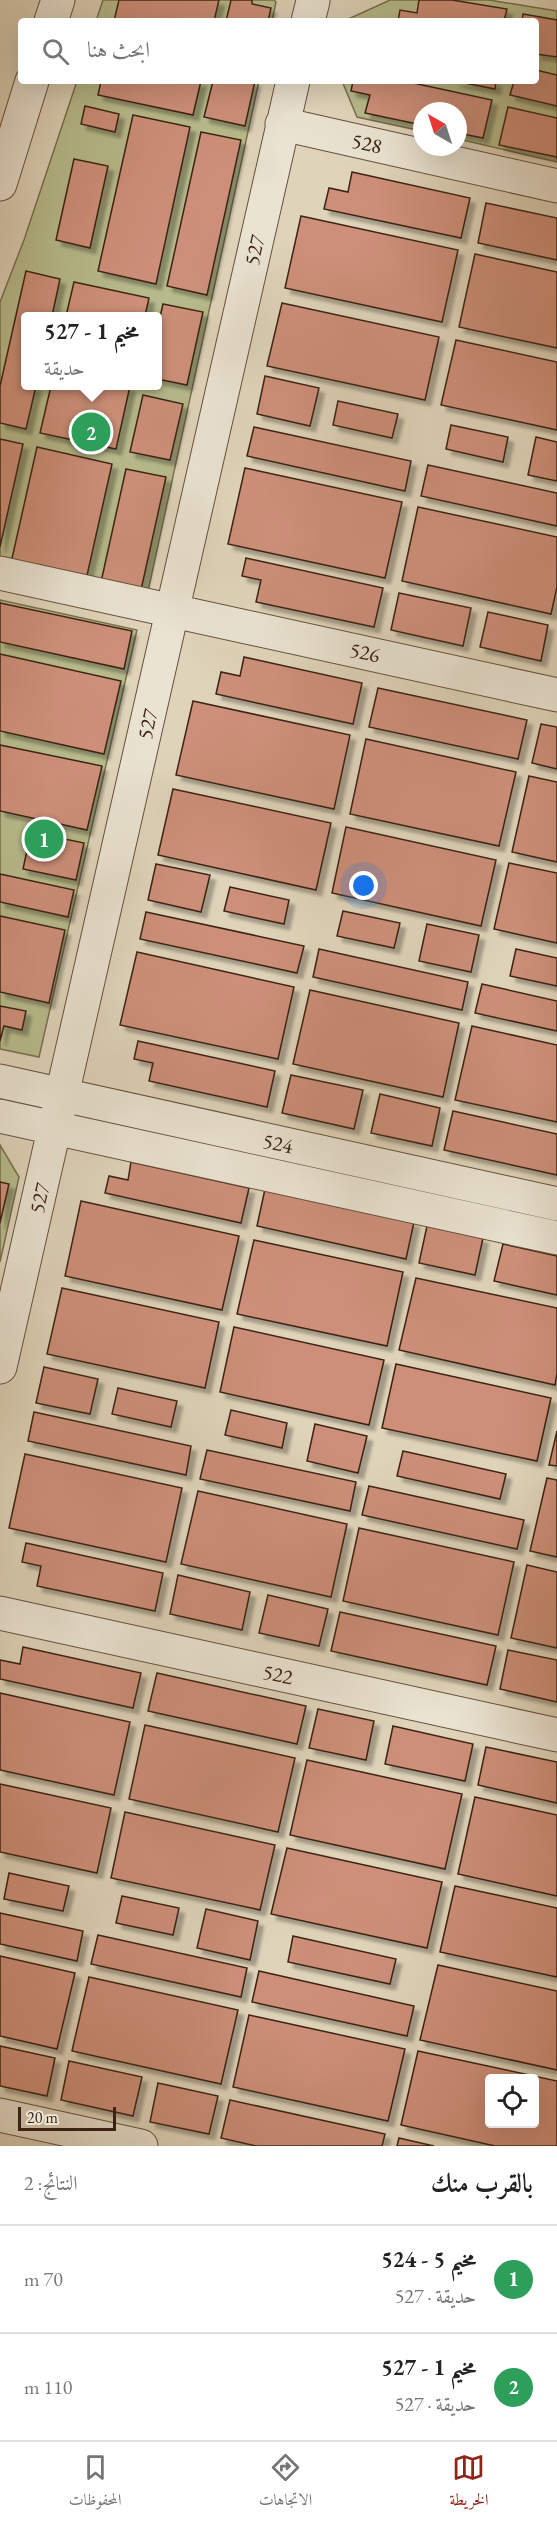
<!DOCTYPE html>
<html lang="ar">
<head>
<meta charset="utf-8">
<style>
  body { margin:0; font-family:"EB Garamond",Amiri,serif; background:#f2f2f2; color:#222; direction:rtl }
  .controls { position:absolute; right:18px; bottom:18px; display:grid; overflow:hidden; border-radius:6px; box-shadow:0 6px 24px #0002 }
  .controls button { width:54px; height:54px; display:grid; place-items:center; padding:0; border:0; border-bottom:2px solid #e0e0e0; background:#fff; color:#222; font:30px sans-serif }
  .compass { position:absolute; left:413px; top:102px; width:54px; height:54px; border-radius:50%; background:#fff; box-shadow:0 6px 24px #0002; rotate:321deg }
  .scale { position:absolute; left:18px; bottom:15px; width:98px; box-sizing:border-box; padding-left:6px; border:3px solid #3c2413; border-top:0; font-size:16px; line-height:21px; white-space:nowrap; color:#3c2413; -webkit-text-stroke:4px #eae3d2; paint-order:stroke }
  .you { position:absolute; left:364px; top:886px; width:21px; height:21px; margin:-15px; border:4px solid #fff; border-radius:50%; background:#1a73e8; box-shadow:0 0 0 9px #1a73e833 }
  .badge { display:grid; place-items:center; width:39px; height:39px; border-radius:50%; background:#8f2418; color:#fff; font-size:20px; font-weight:700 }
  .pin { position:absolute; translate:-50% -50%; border:3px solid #fff; box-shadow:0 2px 6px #0006 }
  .popup { position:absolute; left:21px; top:312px; width:141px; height:78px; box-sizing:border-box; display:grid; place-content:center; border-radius:6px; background:#fff; filter:drop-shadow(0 2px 4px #0005); font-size:20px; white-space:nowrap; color:#767676 }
  .popup b { font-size:22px; color:#222 }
  .popup::after { content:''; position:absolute; left:50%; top:100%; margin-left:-12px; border:12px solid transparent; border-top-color:#fff }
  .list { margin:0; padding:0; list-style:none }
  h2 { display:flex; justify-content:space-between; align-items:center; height:78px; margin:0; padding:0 24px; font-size:26px }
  h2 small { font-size:20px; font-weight:400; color:#767676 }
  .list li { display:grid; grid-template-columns:39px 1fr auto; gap:18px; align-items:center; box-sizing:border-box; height:108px; padding:0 24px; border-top:2px solid #e0e0e0 }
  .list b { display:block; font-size:22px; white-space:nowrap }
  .list p { margin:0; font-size:20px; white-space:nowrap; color:#767676 }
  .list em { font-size:20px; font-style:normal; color:#767676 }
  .icon { flex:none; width:33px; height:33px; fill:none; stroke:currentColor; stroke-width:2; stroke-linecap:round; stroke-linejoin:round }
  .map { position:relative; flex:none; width:557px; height:2146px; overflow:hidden; direction:ltr }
  .search { position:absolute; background:#fff; box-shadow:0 6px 24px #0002; left:18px; right:18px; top:18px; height:66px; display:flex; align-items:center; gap:15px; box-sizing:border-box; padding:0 21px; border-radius:6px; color:#767676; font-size:22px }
  .sheet { height:294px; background:#fff }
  nav { display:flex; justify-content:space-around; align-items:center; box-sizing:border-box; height:84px; border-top:2px solid #e0e0e0; background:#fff; font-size:16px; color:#767676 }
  nav a { display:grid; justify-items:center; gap:3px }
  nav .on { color:#8f2418 }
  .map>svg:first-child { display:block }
  .green { fill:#b7bb8c; stroke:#7a7050; stroke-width:1.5; fill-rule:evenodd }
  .building { fill:#cd8f79; stroke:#3c2413; stroke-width:1.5; fill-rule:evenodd; filter:url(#shadow) }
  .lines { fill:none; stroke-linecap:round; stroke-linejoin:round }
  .minor-casing { stroke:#65503d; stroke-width:35 }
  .minor { stroke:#eae3d2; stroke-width:33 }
  .labels { text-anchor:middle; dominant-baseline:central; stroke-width:4.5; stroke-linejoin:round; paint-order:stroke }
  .street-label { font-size:21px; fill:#3c2413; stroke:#eae3d2 }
</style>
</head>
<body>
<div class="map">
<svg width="557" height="2146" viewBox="0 0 557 2146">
  <defs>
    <filter id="shadow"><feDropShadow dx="5.5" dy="5.5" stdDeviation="1.5" flood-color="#0004"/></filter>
  </defs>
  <rect width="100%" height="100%" fill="#dfd4ba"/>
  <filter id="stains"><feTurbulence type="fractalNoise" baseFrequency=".00333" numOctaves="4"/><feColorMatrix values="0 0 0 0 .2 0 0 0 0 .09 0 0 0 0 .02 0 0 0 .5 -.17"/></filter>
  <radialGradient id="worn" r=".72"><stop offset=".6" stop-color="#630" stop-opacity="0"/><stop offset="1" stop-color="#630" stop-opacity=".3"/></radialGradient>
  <path class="green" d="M103,0H274L276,2L272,21H96Z
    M390,0H489L557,11V162L458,139V111H422V131L357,117L342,81H536V21H344Z
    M77,81H259L147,596L0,563V302L24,240ZM25,316H157V386H25Z
    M0,600L137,630L39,1057L0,1049Z
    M0,1145L19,1177L0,1262Z"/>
  <path class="building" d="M119,0H219L214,21H114Z
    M231,0H252V4L271,8L268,21H226Z
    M419,0H452L507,9L504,21H398L400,10L417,13Z
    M523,14L557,20V57L536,54V21H522Z
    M536,70L557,75V106L510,95L514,81H536Z
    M101,81H201L193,115L98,95Z
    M213,81H255L245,126L204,117Z
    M353,81H404L492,100L483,138L458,133V111H422V125L365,113L370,95L351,91Z
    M454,81H496L495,89Z
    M85,106L119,114L115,132L81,124Z
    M508,107L557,118V157L499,145Z
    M133,115L190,127L156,284L98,271Z
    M201,132L241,140L207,295L167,286Z
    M74,159L108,166L90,248L56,240Z
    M352,172L470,198L461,238L324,209L329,188L348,192Z
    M486,203L557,218V260L478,243Z
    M301,216L458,250L442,322L285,288Z
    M475,254L557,272V348L459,327Z
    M26,271L60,279L52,316H25V386H36L26,429L0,423V386Z
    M74,282L149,298L145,316H66Z
    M282,303L439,337L425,400L267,366Z
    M163,304L203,312L187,385L157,379V330Z
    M456,340L557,362V430L441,405Z
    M265,376L319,388L310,426L257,414Z
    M51,386H130L116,449L40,433Z
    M143,395L183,404L170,460L130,452Z
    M338,401L398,414L392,438L333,425Z
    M451,425L508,437L503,462L446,449Z
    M254,427L411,461L405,491L247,456Z
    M536,437L557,442V481L528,475Z
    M0,439L23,444L0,547Z
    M37,447L112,464L86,580L11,563Z
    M428,465L557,493V526L421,496Z
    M245,468L402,502L385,578L228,544Z
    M126,469L166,477L141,590L101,582Z
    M418,507L557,537V587L551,614L402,581Z
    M246,558L383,588L374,627L256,602L261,580L242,576Z
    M399,593L471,608L463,646L391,630Z
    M0,603L132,631L124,669L0,642Z
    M488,612L548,625L541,661L480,647Z
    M0,654L121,681L104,754L0,731Z
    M244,657L362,683L353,724L216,694L221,672L240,676Z
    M378,688L527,720L518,759L369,727Z
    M193,701L350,735L334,809L176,775Z
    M541,724L557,727V769L532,763Z
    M366,739L516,772L499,846L350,814Z
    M0,745L102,766L87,830L0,811Z
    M529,776L557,782V862L512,852Z
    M173,789L331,823L316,890L158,855Z
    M346,827L496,860L481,926L332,893Z
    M31,832L84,843L76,880L23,869Z
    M509,863L557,873V943L494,929Z
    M156,864L210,875L201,912L148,900Z
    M0,874L74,890L68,917L0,902Z
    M230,887L289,900L284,924L224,911Z
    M343,911L400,923L394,948L337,936Z
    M146,912L304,946L297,973L140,939Z
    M0,916L65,930L49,1003L0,992Z
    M427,924L479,935L471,972L419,961Z
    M319,949L468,982L462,1010L313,977Z
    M516,949L557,958V986L510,976Z
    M137,952L294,987L278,1059L120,1025Z
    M482,984L557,1001V1031L475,1013Z
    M310,990L459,1023L443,1097L293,1064Z
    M0,1006L26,1011L22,1030L4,1026L0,1041Z
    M472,1026L557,1045V1122L455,1100Z
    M138,1041L275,1071L267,1107L149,1081L153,1063L134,1059Z
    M291,1075L363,1090L354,1129L282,1113Z
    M380,1094L440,1108L432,1146L371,1133Z
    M453,1111L557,1134V1175L444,1150Z
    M131,1162L249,1188L241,1223L105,1193L109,1176L128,1180Z
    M0,1182L9,1184L0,1223Z
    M265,1189L414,1222L406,1259L257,1226Z
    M81,1201L239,1236L222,1310L65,1276Z
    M427,1226L483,1238L475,1275L419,1263Z
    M254,1240L403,1272L387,1346L237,1314Z
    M503,1244L557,1256V1295L494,1281Z
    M416,1278L557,1308V1373L555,1385L399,1350Z
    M62,1288L219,1322L205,1388L47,1354Z
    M234,1327L384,1360L369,1425L220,1392Z
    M396,1364L551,1398L537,1461L382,1428Z
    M44,1367L98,1379L90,1414L36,1403Z
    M118,1388L177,1401L171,1427L112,1414Z
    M231,1410L287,1423L282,1448L225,1435Z
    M34,1412L191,1446L186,1475L28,1441Z
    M315,1424L367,1436L358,1473L307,1461Z
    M557,1431V1466L549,1465Z
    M207,1450L356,1482L350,1511L200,1479Z
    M403,1451L506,1474L500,1499L397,1476Z
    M25,1454L182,1488L166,1562L9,1528Z
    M547,1478L557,1480V1557L530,1551Z
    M369,1486L524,1520L517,1549L362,1515Z
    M198,1491L347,1524L331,1597L181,1564Z
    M359,1528L514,1562L498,1635L343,1601Z
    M26,1543L163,1573L155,1611L37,1586L41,1566L22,1562Z
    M527,1565L557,1572V1648L511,1638Z
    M178,1575L250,1592L242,1630L170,1614Z
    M268,1595L328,1609L319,1646L259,1633Z
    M340,1612L496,1646L487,1685L331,1651Z
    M23,1647L141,1673L133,1708L0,1679V1660L20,1664Z
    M508,1650L557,1660V1702L500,1689Z
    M157,1673L306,1706L297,1744L148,1711Z
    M0,1693L130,1722L114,1795L0,1770Z
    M318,1709L374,1721L366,1760L309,1748Z
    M145,1725L295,1758L278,1832L129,1799Z
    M393,1726L473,1744L465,1781L385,1764Z
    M486,1747L557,1762V1803L478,1785Z
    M307,1760L462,1794L445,1869L290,1835Z
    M0,1784L111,1808L97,1873L0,1852Z
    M475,1797L557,1815V1896L458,1874Z
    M125,1812L275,1845L260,1910L111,1878Z
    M287,1848L442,1882L427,1948L271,1914Z
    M9,1873L69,1886L63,1911L4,1899Z
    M455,1886L557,1908V1977L440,1952Z
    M122,1896L179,1908L173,1935L116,1923Z
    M206,1909L258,1921L250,1960L197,1948Z
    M0,1913L83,1931L77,1961L0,1944Z
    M98,1935L247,1968L241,1997L91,1964Z
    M293,1936L396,1959L390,1984L288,1962Z
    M0,1956L75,1973L57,2049L0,2036Z
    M438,1965L557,1991V2070L420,2040Z
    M259,1971L414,2006L407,2036L252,2002Z
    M89,1977L238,2010L221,2084L72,2051Z
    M249,2015L405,2049L388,2121L233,2087Z
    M0,2046L55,2058L47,2096L0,2086Z
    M418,2051L557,2081V2146H495L401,2125ZM490,2078H534V2124H490Z
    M69,2061L142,2077L133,2116L61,2100Z
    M158,2083L218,2096L209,2134L150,2122Z
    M230,2100L385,2134L382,2146H256L221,2138Z
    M399,2138L434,2146H397Z"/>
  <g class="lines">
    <g class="minor-casing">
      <path id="minor" d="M51,21L58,0
        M308,21L313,1
        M282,124L557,186
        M0,184L32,81
        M0,573L557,695
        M0,1081L557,1204
        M0,1116L557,1238
        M0,1367L293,81
        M0,1613L557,1735
        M0,2115L141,2146"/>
    </g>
    <use href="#minor" class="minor"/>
  </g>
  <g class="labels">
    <g class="street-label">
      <text transform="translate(367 143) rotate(13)">528</text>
      <text transform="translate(254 250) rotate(-77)">527</text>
      <text transform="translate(365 652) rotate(12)">526</text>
      <text transform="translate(147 724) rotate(-77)">527</text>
      <text transform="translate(278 1143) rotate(12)">524</text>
      <text transform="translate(39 1198) rotate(-77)">527</text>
      <text transform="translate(278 1674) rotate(12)">522</text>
    </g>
  </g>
  <rect width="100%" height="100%" filter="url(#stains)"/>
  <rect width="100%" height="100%" fill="url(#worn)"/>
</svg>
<div class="controls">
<button><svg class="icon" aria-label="locate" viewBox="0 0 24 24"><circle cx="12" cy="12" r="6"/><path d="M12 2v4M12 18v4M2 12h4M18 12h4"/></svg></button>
</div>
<svg class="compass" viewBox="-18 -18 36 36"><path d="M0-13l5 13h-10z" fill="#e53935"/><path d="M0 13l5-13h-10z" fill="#767676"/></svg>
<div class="scale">20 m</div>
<div class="you"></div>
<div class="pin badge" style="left:44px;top:839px;background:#2e9e5b">1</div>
<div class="pin badge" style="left:91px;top:432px;background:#2e9e5b">2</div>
<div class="popup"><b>مخيم 1 - 527</b>حديقة</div>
<div class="search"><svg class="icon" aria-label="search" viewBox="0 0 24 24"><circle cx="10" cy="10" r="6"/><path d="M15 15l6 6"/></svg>ابحث هنا</div>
</div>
<section class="sheet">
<h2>بالقرب منك<small>النتائج: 2</small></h2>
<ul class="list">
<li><span class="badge" style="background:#2e9e5b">1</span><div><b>مخيم 5 - 524</b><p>حديقة · 527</p></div><em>70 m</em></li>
<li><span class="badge" style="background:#2e9e5b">2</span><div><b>مخيم 1 - 527</b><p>حديقة · 527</p></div><em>110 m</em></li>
</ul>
</section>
<nav>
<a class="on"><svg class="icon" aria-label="map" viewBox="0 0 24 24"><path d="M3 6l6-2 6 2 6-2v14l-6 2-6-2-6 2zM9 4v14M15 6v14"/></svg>الخريطة</a>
<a><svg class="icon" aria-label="directions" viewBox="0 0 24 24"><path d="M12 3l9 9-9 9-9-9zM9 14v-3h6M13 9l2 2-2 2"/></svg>الاتجاهات</a>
<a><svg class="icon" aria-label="saved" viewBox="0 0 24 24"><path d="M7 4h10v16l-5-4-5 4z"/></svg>المحفوظات</a>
</nav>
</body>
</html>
